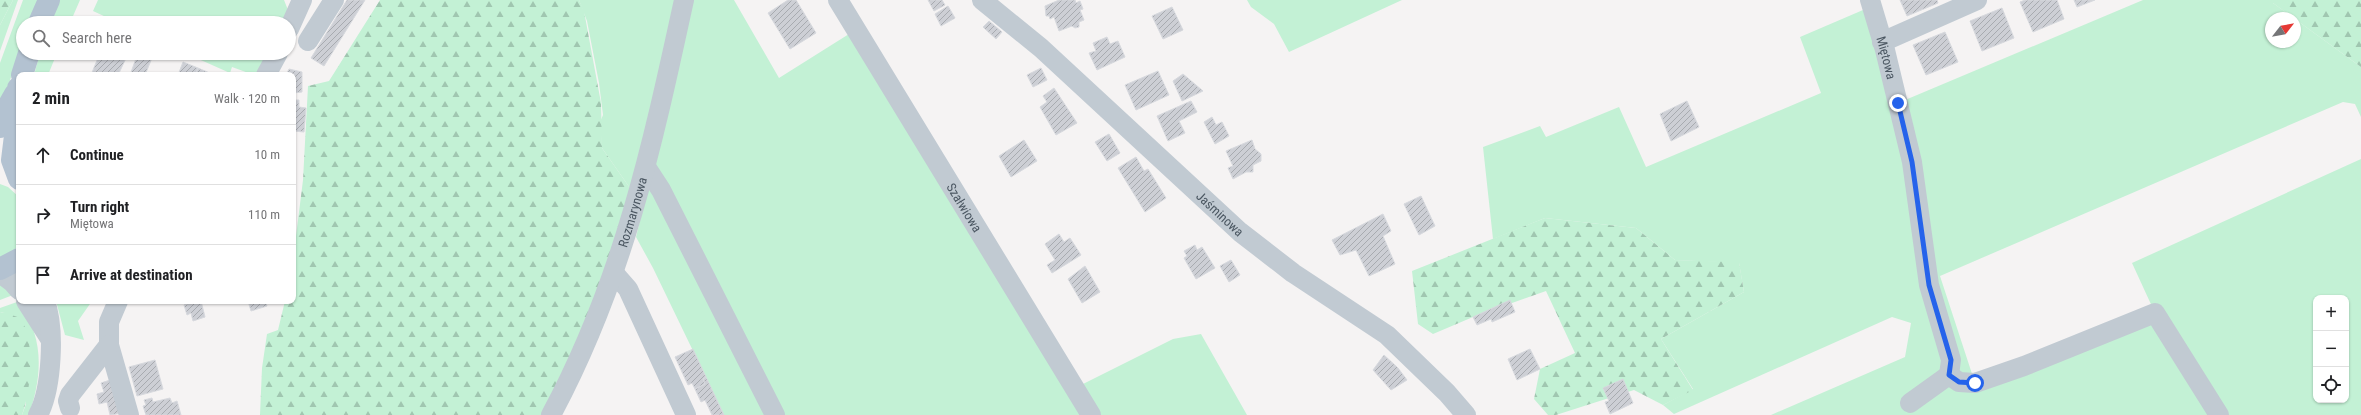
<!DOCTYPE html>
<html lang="en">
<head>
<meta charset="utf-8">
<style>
  body { margin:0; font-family:"Roboto Condensed",sans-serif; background:#f2f2f2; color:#202124 }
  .controls { position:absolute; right:12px; bottom:12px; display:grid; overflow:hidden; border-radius:8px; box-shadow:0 1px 3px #0004 }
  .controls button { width:36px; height:36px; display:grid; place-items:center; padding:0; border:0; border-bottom:1px solid #e0e0e0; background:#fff; color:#202124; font:20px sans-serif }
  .compass { position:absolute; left:2265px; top:12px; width:36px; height:36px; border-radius:50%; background:#fff; box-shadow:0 1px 3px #0004; rotate:59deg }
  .stop { position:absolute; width:12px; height:12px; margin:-9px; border:3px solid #2563eb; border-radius:50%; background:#fff }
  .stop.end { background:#2563eb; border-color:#fff; box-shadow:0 1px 4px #0008 }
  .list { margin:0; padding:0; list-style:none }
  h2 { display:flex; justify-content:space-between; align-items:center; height:52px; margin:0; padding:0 16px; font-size:17px }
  h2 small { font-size:13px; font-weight:400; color:#757577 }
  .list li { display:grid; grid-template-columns:26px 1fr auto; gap:12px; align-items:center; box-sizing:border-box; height:60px; padding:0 16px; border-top:1px solid #e0e0e0 }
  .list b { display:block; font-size:15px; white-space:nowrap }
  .list p { margin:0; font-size:13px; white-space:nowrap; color:#757577 }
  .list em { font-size:13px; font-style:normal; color:#757577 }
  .icon { flex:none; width:22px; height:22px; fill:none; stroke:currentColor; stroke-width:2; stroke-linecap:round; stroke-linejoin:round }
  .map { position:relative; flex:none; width:2361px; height:415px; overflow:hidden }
  .search { position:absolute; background:#fff; box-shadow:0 1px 3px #0004; left:16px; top:16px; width:280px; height:44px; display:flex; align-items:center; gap:10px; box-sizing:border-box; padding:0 14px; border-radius:22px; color:#757577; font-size:15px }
  .panel { position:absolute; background:#fff; box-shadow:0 1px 3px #0004; left:16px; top:72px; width:280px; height:232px; border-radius:8px }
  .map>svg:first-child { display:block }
  .green { fill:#c3f1d5; fill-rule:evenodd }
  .forest { fill:url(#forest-firs) }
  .building { fill:url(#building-hatch); stroke:#d7d9de }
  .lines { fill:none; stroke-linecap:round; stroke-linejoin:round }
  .minor { stroke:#c1cad2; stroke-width:20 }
  .major { stroke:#b3c2d1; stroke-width:22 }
  .route { stroke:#2563eb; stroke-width:5 }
  .labels { text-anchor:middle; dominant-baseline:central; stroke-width:4; stroke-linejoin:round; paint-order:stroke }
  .street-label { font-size:13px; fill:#4a5661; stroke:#fff }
</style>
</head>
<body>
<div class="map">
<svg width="2361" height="415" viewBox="0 0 2361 415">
  <defs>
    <pattern id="forest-firs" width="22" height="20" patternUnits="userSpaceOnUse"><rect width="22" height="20" fill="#c3f1d5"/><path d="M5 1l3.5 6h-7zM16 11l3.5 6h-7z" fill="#a0c6b0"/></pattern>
    <pattern id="building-hatch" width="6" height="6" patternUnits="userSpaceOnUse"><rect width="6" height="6" fill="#cdcfd5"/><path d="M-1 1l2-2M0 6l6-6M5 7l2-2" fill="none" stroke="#a8abb0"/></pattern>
  </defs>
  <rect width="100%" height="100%" fill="#f5f3f3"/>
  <path class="green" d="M13,0H18L0,51V25Z
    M23,0H38L29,23H23V39L0,112V63Z
    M59,0H80L70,23H51Z
    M98,0H284L288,10L282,23H119L93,11Z
    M579,0H678L632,191L602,148L600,122L603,115L599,83L587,21Z
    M693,0H734L779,78L849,34L1075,388L1173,339L1201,334L1247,415H724L653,268L636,237Z
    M1247,0H1402L1289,52L1274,24L1251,7Z
    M2143,0H2273V3L2294,18H2271V42H2295V19L2361,67V117L2355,104L2343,102L1940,276L1975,383L2155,313L2132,263L2361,159V415H1771L1905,357L1911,323L1892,317L1674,414L1663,405L1693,389L1661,339L1744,292L1739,263L1675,260L1636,228L1545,218L1493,239L1483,147L1540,126L1546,137L1619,107L1646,167L1821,93L1800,37L1870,7L1898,103ZM2316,298H2346V400H2316Z
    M40,53H57L48,75H34Z
    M185,53H268L263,66L254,75L232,67L230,73Z
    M0,184L8,187L19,197V245L13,251L0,258Z
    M0,280L13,295L0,300Z
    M56,301H92L78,321L84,340L65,335Z
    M17,302C22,311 30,321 34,332C43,360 38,388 29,415H22L26,404L4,312L0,313V308Z"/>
  <path class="forest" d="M0,0H13L0,25Z
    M380,0H579L584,11L601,103L602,148L632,191L613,259L545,415H260L262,368L267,334L278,330L285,301H293V260L303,180L308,86L329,81Z
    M2273,0H2361V67L2273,3Z
    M1545,218L1636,228L1675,260L1739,262L1744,292L1661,339L1693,390L1663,405L1634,390L1556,415H1548L1534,399L1540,369L1575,353L1546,291L1473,317L1433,334L1418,324L1412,271Z
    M4,312L20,318C36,340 31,390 22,415H0V313Z"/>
  <path class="building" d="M347,0H365L324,66L311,58Z
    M788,0H796L816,33L790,49L768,13Z
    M928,0H942L945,5L934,11Z
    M1059,0H1075L1076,3L1080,1L1083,9L1080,10L1084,20L1079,22V27L1075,28L1072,26L1059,31L1054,17L1050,19L1049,16H1046L1045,6Z
    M1900,0H1937L1938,3L1907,16Z
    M2025,0H2057L2064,19L2033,32L2020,2Z
    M2074,0H2095L2077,7Z
    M948,6L955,18L941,26L935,14Z
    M1172,7L1183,30L1163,39L1152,16Z
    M2002,8L2014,38L1982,51L1970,21Z
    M989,21L1002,32L996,39L983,27Z
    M1945,32L1958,62L1926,75L1913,45Z
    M1107,37L1110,44L1118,41L1125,57L1097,70L1089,53L1096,51L1093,43Z
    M100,53H131L129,57L127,56L119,73L124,75H91Z
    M138,53H154L145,75H130Z
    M183,62L198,68L195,75H178Z
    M198,68L212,74V75H195Z
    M1041,68L1047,80L1033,87L1027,75Z
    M289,69L302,72V92L293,93V75H286Z
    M1158,71L1169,95L1136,110L1125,85Z
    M1183,74L1203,91L1182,101L1173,81Z
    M1054,88L1077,123L1056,135L1040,107L1047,102L1043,96Z
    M293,100H299V107L306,108L304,132L293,131Z
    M1191,101L1197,112L1179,121L1185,133L1168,141L1157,116Z
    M1687,101L1699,127L1671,141L1660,114Z
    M1212,117L1216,125L1222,122L1229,136L1215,144L1204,122Z
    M1109,134L1120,153L1107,161L1095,142Z
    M1024,140L1037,161L1011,177L999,156Z
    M1252,140L1255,149L1261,154V161L1253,165V172H1246L1233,179L1228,168L1233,166L1226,151Z
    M1136,157L1144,171L1148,169L1166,198L1145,212L1118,168Z
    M1421,196L1435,226L1419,235L1404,204Z
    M1383,214L1391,231L1383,236L1395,264L1369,276L1356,250L1340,255L1332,240Z
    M1059,234L1064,242L1070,238L1081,255L1052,273L1047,265L1055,260L1045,244Z
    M1195,245L1197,250L1202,247L1215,268L1196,279L1184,258L1187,256L1184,251Z
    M1231,260L1240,275L1229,282L1220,266Z
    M1085,266L1100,292L1082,303L1068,279Z
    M1510,300L1515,312L1492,322L1491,319L1477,325L1473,317Z
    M187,301H201L205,317L193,321L191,313L187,315L184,305L188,304Z
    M248,301H265L267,306L251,311Z
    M693,349L706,377L703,379L705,384L695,389L692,383L688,385L675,357Z
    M1530,349L1540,369L1517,380L1508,359Z
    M1384,355L1398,368L1407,380L1391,390L1373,370Z
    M155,360L163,389L137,396L129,367Z
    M706,377L724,415H712L705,400L701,402L695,389L705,384L703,379Z
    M113,379L123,413L110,415L107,402L99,404L97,394L104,392L101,383Z
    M1623,379L1633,403L1610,414L1605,402L1609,401L1603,388Z
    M152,398L153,402L170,398L172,403L177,401L181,415H146L143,406L146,405L144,400Z"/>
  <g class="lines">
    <g class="minor">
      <path id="s1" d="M838,0L1091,415"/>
      <path id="s2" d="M982,0L1041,48L1240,232L1293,273L1387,335L1447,393L1466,415"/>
      <path id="s3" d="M1870,0L1885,50L1912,162L1929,285L1951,360L1949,375"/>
      <path d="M289,29L302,0"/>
      <path d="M308,41L334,0"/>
      <path d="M1882,42L1977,0"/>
      <path d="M266,75L278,53"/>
      <path d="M646,167L661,190L775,415"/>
      <path d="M0,273L12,282L19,290"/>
      <path d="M614,273L628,289L686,415"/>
      <path d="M26,301L49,337"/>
      <path d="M118,301L109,322V345L129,415"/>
      <path d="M1949,375L1959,382L1975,383L2024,366L2155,313L2219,415"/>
      <path d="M1910,403L1949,375"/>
      <path d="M70,408L68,401L70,395L109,345"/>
      <path d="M38,415C52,389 55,329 45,301"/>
      <path id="s4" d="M551,415C623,281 652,147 684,0"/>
    </g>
    <path class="major" d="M39,23L49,0
      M22,75L29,53
      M18,88L19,103L12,160L19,179
      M0,127L5,112L15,94
      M0,269L19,259"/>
  </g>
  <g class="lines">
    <path class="route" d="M1898,103L1912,162L1929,285L1951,360L1949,375L1959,382L1975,383"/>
  </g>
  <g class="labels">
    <g class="street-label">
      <text stroke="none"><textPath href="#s3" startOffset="60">Miętowa</textPath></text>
      <text stroke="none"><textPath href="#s1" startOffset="243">Szałwiowa</textPath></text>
      <text stroke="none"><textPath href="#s4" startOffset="219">Rozmarynowa</textPath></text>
      <text stroke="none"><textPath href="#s2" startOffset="320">Jaśminowa</textPath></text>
    </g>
  </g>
</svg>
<div class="controls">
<button>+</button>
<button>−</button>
<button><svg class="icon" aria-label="locate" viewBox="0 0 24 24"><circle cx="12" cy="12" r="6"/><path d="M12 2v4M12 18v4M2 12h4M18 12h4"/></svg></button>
</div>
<svg class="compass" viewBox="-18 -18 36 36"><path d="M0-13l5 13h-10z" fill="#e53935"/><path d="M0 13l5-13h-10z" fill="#757577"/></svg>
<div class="stop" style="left:1975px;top:383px"></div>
<div class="stop end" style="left:1898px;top:103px"></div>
<div class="search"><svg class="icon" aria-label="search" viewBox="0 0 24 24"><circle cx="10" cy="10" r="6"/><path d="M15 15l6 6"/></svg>Search here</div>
<section class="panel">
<h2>2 min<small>Walk · 120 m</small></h2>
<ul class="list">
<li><svg class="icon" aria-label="ahead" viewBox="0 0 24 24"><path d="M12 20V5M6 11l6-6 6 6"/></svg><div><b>Continue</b></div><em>10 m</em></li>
<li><svg class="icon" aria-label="right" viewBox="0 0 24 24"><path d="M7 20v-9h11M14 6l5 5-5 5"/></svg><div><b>Turn right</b><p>Miętowa</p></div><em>110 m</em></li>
<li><svg class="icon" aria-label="arrive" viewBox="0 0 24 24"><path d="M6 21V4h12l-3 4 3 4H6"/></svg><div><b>Arrive at destination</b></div></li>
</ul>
</section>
</div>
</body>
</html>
